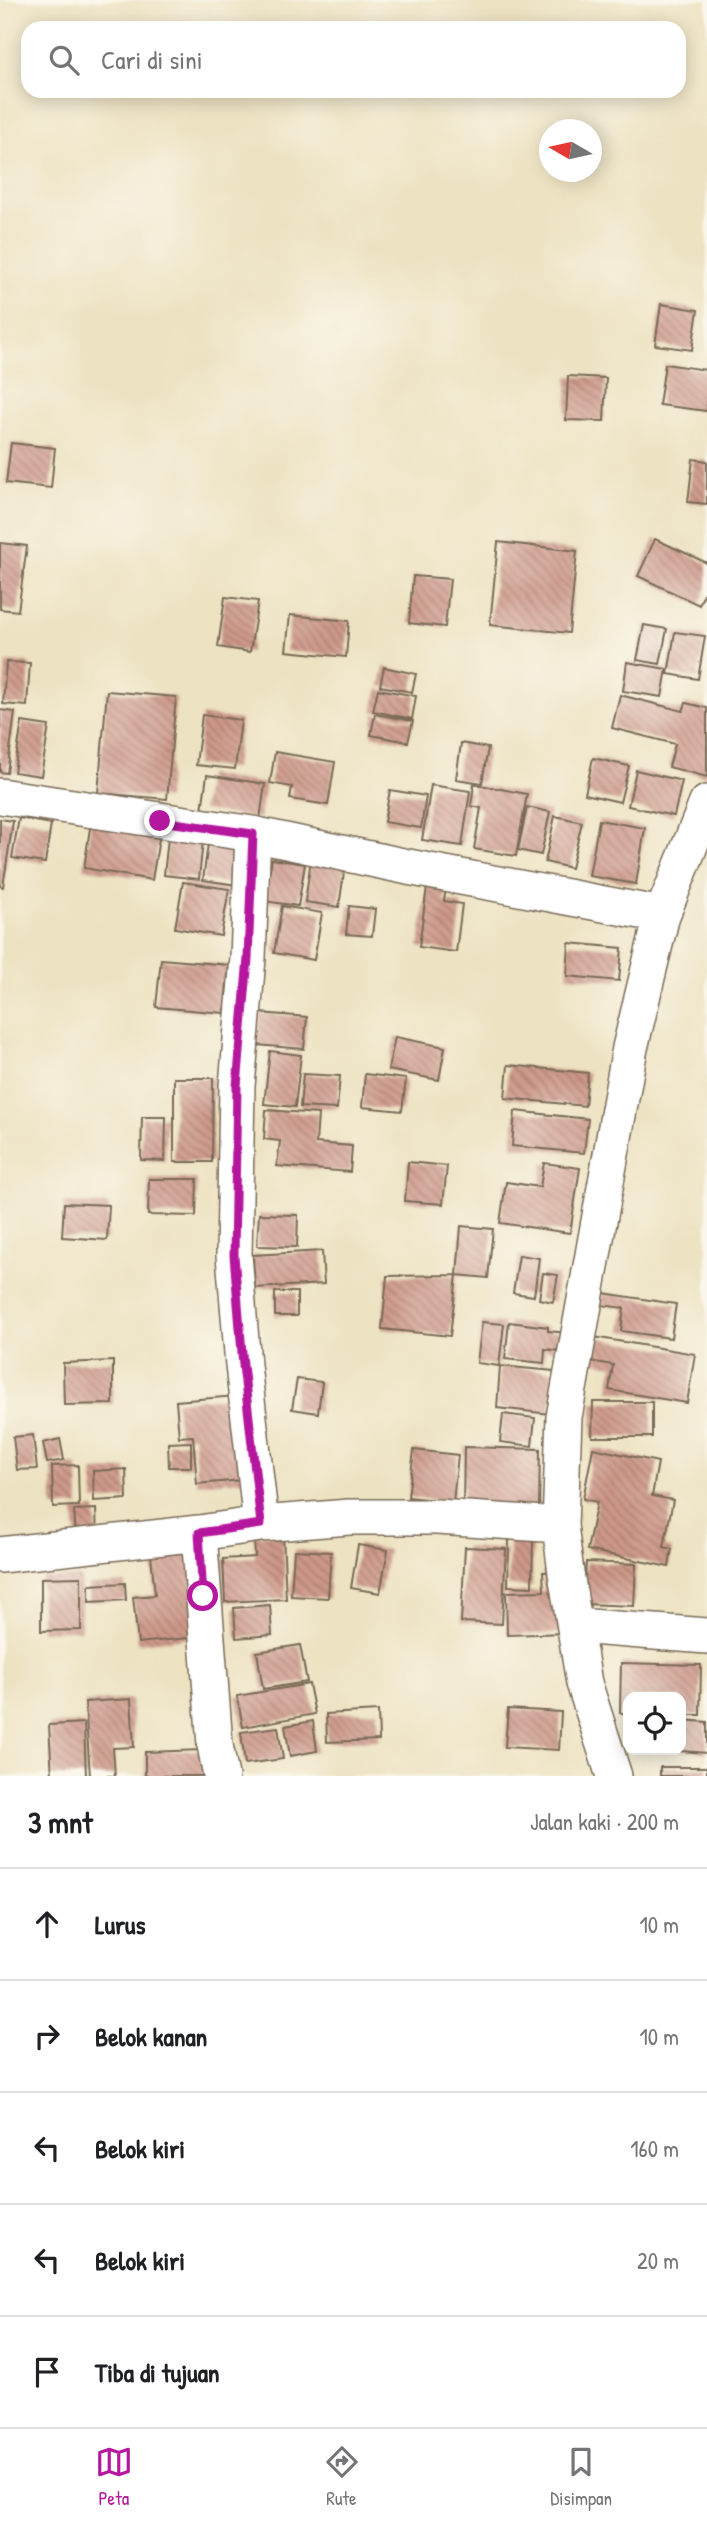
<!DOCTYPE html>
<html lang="id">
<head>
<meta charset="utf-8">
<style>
  body { margin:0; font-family:"Patrick Hand",sans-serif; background:#f6f6f6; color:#202124 }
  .controls { position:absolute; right:21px; bottom:21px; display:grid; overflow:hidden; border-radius:14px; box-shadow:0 4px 18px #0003 }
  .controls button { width:63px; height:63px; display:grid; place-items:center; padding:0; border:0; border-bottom:2px solid #e0e0e0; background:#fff; color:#202124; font:35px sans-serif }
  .compass { position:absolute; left:539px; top:119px; width:63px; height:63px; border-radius:50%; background:#fff; box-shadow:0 4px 18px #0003; rotate:279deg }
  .stop { position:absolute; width:21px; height:21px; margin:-16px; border:5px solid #b5179e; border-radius:50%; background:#fff }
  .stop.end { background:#b5179e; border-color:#fff; box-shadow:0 2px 7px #0008 }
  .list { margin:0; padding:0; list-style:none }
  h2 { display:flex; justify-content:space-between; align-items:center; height:91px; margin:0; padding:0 28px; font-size:30px }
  h2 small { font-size:23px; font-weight:400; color:#757577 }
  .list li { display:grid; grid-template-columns:46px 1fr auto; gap:21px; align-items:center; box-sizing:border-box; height:112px; padding:0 28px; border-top:2px solid #e0e0e0 }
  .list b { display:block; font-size:26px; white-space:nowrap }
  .list em { font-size:23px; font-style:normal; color:#757577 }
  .icon { flex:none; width:38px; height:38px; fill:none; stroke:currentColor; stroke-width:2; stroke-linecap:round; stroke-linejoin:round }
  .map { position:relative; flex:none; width:707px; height:1776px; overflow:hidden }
  .search { position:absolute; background:#fff; box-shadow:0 4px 18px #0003; left:21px; right:21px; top:21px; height:77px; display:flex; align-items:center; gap:18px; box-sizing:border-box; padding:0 24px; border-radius:21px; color:#757577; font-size:26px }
  .sheet { height:651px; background:#fff }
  nav { display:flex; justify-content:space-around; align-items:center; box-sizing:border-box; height:98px; border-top:2px solid #e0e0e0; background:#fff; font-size:19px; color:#757577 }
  nav a { display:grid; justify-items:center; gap:4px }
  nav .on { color:#b5179e }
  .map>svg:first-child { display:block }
  .building { fill:url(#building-back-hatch) }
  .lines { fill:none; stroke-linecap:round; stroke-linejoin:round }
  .minor-casing { stroke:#796a57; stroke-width:38 }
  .minor { stroke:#fff; stroke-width:35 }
  .route { stroke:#b5179e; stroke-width:9 }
</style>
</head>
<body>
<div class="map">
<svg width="707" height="1776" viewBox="0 0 707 1776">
  <defs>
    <pattern id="building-back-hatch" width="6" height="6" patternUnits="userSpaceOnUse" patternTransform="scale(1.75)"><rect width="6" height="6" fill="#cd9889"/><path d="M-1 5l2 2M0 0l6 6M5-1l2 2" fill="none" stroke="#a87c6f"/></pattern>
  </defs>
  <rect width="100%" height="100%" fill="#fbf7ec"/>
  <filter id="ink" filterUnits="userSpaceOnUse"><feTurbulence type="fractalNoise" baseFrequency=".0143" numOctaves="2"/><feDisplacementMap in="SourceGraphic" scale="14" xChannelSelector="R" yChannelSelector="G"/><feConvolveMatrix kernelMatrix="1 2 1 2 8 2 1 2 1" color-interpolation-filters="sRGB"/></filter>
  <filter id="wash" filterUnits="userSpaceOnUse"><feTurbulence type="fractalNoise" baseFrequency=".00686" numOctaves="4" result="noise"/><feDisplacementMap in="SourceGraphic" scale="28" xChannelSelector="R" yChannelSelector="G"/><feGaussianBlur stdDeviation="1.57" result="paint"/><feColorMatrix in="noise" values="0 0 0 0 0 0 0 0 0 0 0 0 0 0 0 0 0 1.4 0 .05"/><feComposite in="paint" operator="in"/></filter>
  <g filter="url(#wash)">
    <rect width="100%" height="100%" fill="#ede2c1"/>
    <g id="blocks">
      <path class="building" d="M661,304L698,310L692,350L655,345Z
        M665,364L707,370V411L659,405Z
        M568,376L606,378L604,421L566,420Z
        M11,443L55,448L51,488L6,483Z
        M693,459L707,461V504L688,502Z
        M655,539L707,563V587L699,605L638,576Z
        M498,542L577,551L569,633L490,625Z
        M0,543L27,546L18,611L0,609Z
        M413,576L450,579L445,627L409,623Z
        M225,597L258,601L250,652L218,647Z
        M290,615L349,621L346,657L286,651Z
        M644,625L667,629L660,664L637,660Z
        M675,632L705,636L698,679L668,674Z
        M6,662L30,663L27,706L3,704Z
        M627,662L667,669L662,697L623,691Z
        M384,667L416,674L412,692L380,686Z
        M378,689L416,696L412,719L373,711Z
        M107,691L176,697L167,799L98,793Z
        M620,695L683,711L686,703L707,708V777L669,767L675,744L612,728Z
        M0,710L15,712L7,773L0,772Z
        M375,714L413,721L408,742L371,735Z
        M202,715L241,720L235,769L196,765Z
        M22,722L49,726L41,776L14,772Z
        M461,743L488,748L482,783L456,779Z
        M275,752L335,762L328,805L290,799L292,787L270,783Z
        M593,758L629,766L620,802L585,794Z
        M636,770L682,781L674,816L628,806Z
        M207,775L265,784L260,819L202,810Z
        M474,784L527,794L516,856L474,849L481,808L471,806Z
        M431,785L470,791L462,846L422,840Z
        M390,790L426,796L421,828L384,822Z
        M527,807L550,812L541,855L518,850Z
        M92,815L161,827L152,880L84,868Z
        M555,816L582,822L571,868L545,862Z
        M19,818L51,824L45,863L12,858Z
        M0,819L13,821L3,887L0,886Z
        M599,820L645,828L636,884L589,876Z
        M209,836L244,840L237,885L203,880Z
        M168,838L203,841L199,879L164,875Z
        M272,859L305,864L298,906L264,901Z
        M311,859L345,865L339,907L305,902Z
        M428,879L447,881L444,901L462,904L456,952L419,947Z
        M183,882L229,889L221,936L175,928Z
        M282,906L322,913L314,960L274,953Z
        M349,906L375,909L372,936L346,934Z
        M569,943L622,948L619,981L567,976Z
        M161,959L229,965L224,1013L156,1007Z
        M260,1013L307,1017L304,1049L257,1045Z
        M395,1037L445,1047L439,1080L388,1070Z
        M270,1051L301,1055L295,1107L264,1104Z
        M508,1065L588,1073L585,1106L505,1098Z
        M303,1074L340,1076L337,1109L300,1107Z
        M365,1074L406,1079L402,1111L362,1107Z
        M174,1078H213L212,1162H174Z
        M266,1110L318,1114L316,1143L352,1146L350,1172L277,1166L280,1141L264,1139Z
        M515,1111L588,1119L584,1153L512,1146Z
        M142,1117H166L165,1161L141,1160Z
        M408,1162L447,1166L443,1204L405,1201Z
        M544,1163L580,1168L570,1233L500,1223L506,1182L540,1187Z
        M149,1179H197L196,1216L148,1215Z
        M64,1203L109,1205L107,1240L62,1237Z
        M259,1214L298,1215L297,1247L257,1246Z
        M461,1226L493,1229L488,1278L457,1275L450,1336L382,1329L387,1276L457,1275Z
        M322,1251L324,1284L255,1288L253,1255Z
        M519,1255L539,1258L534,1296L513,1293Z
        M543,1273L558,1275L553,1302L539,1299Z
        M275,1292H297V1316H275Z
        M603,1293L676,1304L671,1338L621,1331L624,1308L601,1305Z
        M482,1322L504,1324L499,1366L477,1363Z
        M509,1322L548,1327V1331L568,1333L566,1352L545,1349L544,1363L505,1359Z
        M588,1336L695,1354L687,1403L609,1390L613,1365L584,1360Z
        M113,1361V1404L64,1405L63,1363Z
        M500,1366L554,1371L550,1414L497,1408Z
        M297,1379L322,1382L318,1413L292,1409Z
        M236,1396L243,1480L197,1484L193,1436L179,1437L176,1401Z
        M593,1402H652V1437H592Z
        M503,1414L535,1418L532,1446L500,1442Z
        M33,1435L37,1469L17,1470L13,1437Z
        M60,1439L64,1460L47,1463L43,1443Z
        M191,1442V1467H169L168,1443Z
        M464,1447L540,1449L539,1509L463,1507Z
        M593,1448L658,1462L652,1496L673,1500L664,1547L672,1549L669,1567L587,1550L597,1502L583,1499Z
        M414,1450L458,1455L453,1502L408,1497Z
        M78,1465L79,1506L53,1507L52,1466Z
        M126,1469L127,1499L94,1501L93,1471Z
        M96,1509L97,1537L76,1538L74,1510Z
        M283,1534L286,1599L225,1602L223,1559L255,1557L254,1535Z
        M509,1540H533L532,1587L508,1586Z
        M358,1545L388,1550L380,1593L351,1588Z
        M465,1547L506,1549L502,1624L461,1622Z
        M189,1550L198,1637L138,1643L133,1597L155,1595L151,1555Z
        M294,1550L331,1552L328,1598L291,1596Z
        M586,1562L636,1564L634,1606L584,1604Z
        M565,1571L567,1633L507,1635L506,1592L544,1591L543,1572Z
        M81,1577V1630L41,1631V1578Z
        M125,1583L126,1600L89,1602V1585Z
        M270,1605L272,1635L236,1638L234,1608Z
        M300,1645L307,1682L263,1689L257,1652Z
        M621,1663L701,1665L700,1715H681V1697H628V1713H620Z
        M309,1684L315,1714L243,1727L237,1696Z
        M131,1699L134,1747L113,1748L115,1776H90L85,1702Z
        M508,1709L561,1712L559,1750L505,1747Z
        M378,1711L379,1740L327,1742L326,1714Z
        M681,1720L707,1722V1753L681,1751Z
        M313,1721L317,1751L290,1756L285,1726Z
        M84,1723L86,1776H52L49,1725Z
        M278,1727L283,1759L245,1764L241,1732Z
        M203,1750L204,1776H145V1752Z
        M660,1767H707V1776H660Z"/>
    </g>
  </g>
  <g filter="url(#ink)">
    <use href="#blocks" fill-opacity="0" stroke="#796a57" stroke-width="2"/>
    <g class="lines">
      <g class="minor-casing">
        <path id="minor" d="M0,796L253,834L408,867L662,915
          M253,834L248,958L237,1086L234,1255L243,1365L261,1524
          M199,1533L215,1745L221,1776
          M0,1555L199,1533L261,1524L349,1517H437L560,1525
          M576,1626L707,1636
          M614,1776L584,1683L566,1573L560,1525L564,1417L630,1048L662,915L707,803"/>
      </g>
      <use href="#minor" class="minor"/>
    </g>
  </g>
  <g class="lines" filter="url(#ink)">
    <path class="route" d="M160,821L253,834L248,958L237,1086L234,1255L243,1365L261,1524L199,1533L203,1596"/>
  </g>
</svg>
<div class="controls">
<button><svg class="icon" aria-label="locate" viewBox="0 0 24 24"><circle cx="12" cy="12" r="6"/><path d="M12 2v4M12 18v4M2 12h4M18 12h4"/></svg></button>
</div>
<svg class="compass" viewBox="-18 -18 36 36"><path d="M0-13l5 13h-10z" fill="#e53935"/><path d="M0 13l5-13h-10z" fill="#757577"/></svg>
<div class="stop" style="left:203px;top:1596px"></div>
<div class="stop end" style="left:160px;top:821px"></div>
<div class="search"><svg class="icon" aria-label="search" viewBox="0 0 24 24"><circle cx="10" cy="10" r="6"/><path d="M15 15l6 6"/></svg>Cari di sini</div>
</div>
<section class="sheet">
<h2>3 mnt<small>Jalan kaki · 200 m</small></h2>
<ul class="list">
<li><svg class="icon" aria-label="ahead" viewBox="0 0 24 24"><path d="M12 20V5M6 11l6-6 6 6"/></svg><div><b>Lurus</b></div><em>10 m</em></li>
<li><svg class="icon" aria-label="right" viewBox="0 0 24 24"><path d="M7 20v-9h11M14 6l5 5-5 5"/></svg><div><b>Belok kanan</b></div><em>10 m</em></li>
<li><svg class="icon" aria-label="left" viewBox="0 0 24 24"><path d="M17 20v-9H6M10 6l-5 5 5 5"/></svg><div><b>Belok kiri</b></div><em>160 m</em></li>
<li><svg class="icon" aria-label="left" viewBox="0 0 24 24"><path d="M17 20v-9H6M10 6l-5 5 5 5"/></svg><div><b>Belok kiri</b></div><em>20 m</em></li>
<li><svg class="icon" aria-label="arrive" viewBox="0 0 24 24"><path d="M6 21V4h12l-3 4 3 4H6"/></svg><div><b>Tiba di tujuan</b></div></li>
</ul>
</section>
<nav>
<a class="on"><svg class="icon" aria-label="map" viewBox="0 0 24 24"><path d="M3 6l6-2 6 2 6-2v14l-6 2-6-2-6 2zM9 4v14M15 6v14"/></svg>Peta</a>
<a><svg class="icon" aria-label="directions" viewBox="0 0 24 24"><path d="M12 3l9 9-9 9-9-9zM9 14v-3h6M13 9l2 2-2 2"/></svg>Rute</a>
<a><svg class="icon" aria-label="saved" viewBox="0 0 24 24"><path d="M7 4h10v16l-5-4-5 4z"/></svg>Disimpan</a>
</nav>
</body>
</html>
